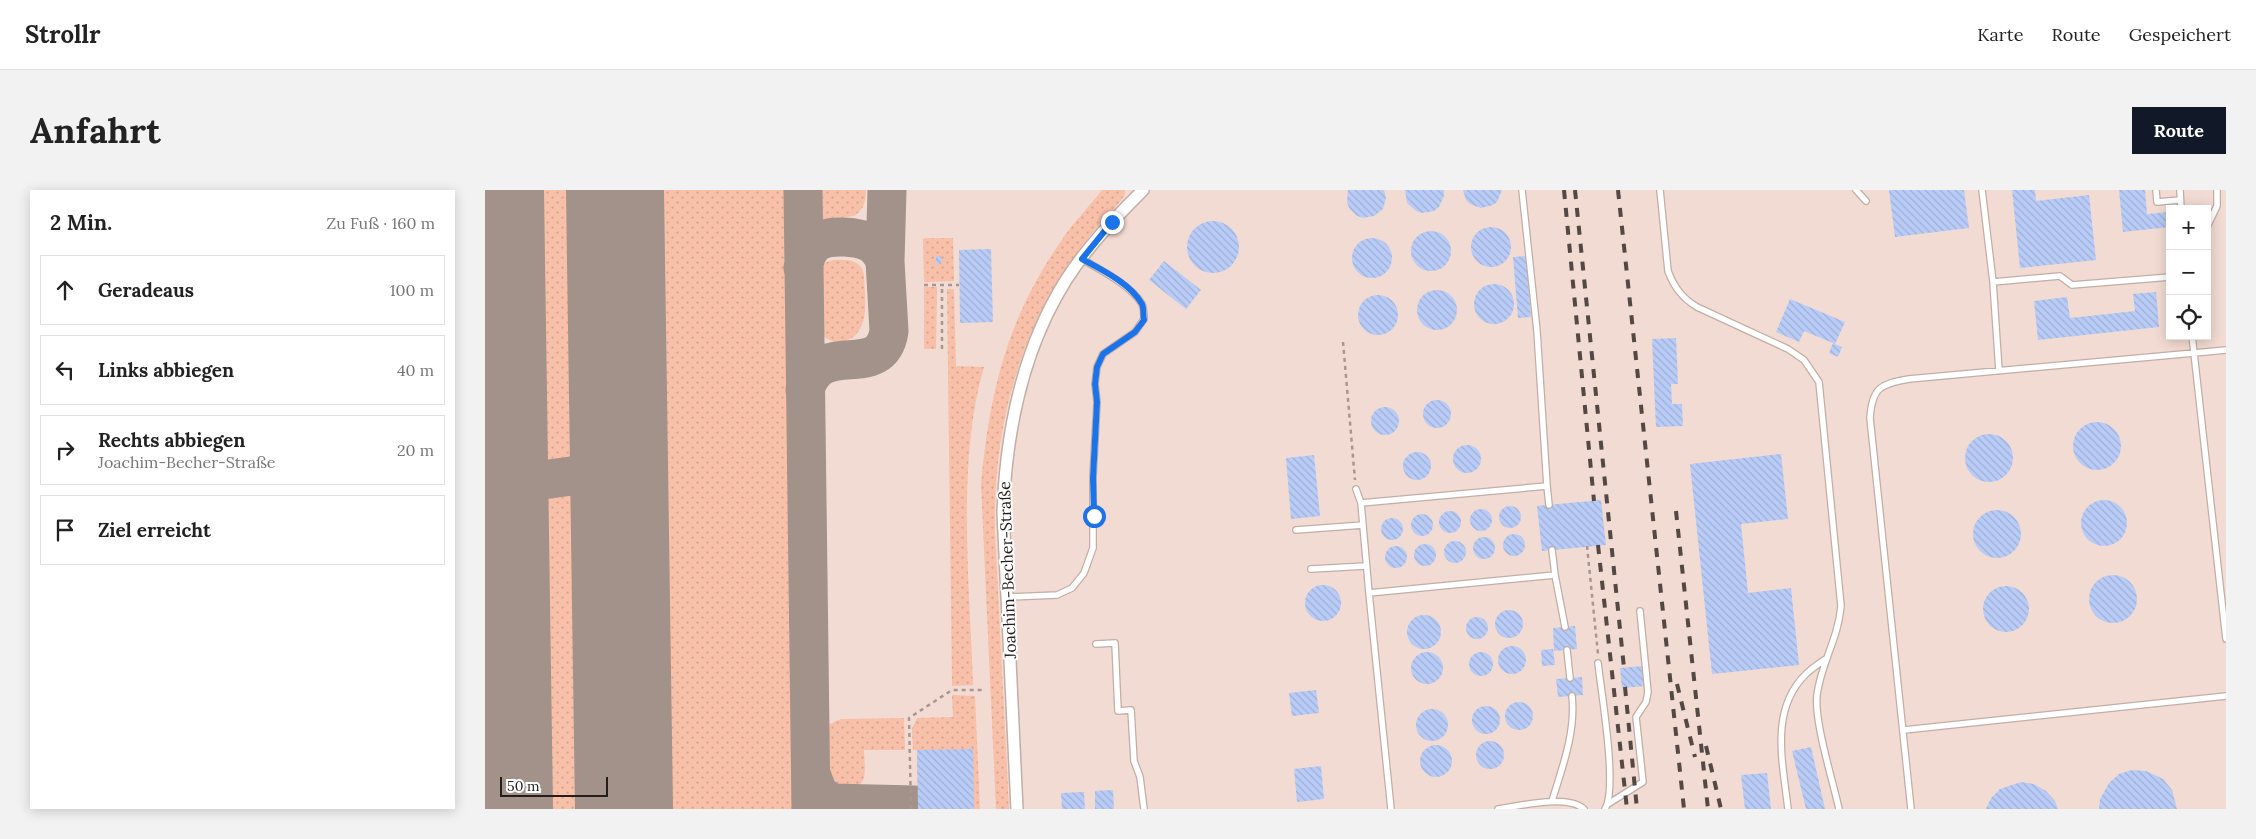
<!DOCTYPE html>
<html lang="de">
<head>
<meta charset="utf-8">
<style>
  body { margin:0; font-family:Lora,serif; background:#f2f2f2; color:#222 }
  .controls { position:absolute; right:15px; top:15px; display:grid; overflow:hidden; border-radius:0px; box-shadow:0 2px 12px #0003 }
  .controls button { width:45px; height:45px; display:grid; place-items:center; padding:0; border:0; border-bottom:1px solid #e0e0e0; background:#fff; color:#222; font:25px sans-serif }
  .scale { position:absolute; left:15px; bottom:12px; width:108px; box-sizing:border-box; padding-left:5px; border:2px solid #251d1a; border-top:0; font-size:14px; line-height:18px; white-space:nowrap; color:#251d1a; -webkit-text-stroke:4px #fff; paint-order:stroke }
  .stop { position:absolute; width:15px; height:15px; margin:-11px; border:4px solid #1a73e8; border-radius:50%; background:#fff }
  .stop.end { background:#1a73e8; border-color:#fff; box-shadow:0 1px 5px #0008 }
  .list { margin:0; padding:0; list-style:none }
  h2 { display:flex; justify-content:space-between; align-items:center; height:65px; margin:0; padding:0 20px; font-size:21px }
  h2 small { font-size:16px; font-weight:400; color:#767676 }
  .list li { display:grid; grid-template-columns:32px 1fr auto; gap:15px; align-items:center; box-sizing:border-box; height:70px; margin:0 10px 10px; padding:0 10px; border:1px solid #e0e0e0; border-radius:0px }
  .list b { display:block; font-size:19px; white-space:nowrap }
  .list p { margin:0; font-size:16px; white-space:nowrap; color:#767676 }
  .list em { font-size:16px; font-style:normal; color:#767676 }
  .icon { flex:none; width:28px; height:28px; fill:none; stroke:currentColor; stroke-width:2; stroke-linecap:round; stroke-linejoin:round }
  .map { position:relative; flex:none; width:1741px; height:619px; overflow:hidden; border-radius:0px }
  header { display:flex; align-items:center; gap:30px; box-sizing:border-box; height:70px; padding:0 25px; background:#fff; border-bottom:1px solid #e0e0e0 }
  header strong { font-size:24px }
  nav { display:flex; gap:28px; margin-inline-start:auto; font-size:18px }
  .intro { display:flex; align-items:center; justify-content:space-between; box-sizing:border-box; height:120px; padding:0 30px }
  h1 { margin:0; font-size:35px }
  .button { padding:12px 22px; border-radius:0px; background:#111827; color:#fff; font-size:18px; font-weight:700 }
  main { display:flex; gap:30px; padding:0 30px }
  aside { flex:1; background:#fff; border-radius:0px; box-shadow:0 2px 12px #0003 }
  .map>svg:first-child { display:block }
  .green { fill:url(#green-dots) }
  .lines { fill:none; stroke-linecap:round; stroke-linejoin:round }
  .taxiway { stroke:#a2928a; stroke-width:39 }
  .runway { stroke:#a2928a; stroke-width:98 }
  .building { fill:url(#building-back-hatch) }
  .service-casing { stroke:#c3ada4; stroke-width:8 }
  .minor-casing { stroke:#c3ada4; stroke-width:14 }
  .path { stroke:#a89690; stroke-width:2.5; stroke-dasharray:4 4; stroke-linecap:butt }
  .service { stroke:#fff; stroke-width:5.5 }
  .minor { stroke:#fff; stroke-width:11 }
  .rail { stroke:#534843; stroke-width:4; stroke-dasharray:9 9; stroke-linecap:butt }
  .route { stroke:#1a73e8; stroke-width:6 }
  .labels { text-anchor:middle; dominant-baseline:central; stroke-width:4; stroke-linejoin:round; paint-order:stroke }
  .street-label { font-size:16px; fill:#251d1a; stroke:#fff }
</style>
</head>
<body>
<header>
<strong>Strollr</strong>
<nav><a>Karte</a><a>Route</a><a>Gespeichert</a></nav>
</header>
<div class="intro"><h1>Anfahrt</h1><a class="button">Route</a></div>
<main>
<aside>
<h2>2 Min.<small>Zu Fuß · 160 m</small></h2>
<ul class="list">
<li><svg class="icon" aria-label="ahead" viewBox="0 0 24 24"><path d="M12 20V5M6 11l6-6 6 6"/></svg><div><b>Geradeaus</b></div><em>100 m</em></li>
<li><svg class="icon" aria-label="left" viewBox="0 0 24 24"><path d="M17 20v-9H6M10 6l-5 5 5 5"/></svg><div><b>Links abbiegen</b></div><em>40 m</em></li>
<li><svg class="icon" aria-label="right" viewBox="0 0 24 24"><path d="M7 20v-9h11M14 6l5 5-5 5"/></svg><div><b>Rechts abbiegen</b><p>Joachim-Becher-Straße</p></div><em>20 m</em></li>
<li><svg class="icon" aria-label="arrive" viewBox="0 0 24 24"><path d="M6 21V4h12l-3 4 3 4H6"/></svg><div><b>Ziel erreicht</b></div></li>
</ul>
</aside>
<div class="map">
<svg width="1741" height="619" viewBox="0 0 1741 619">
  <defs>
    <pattern id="green-dots" width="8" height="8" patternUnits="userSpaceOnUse" patternTransform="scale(1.25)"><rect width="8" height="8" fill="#f8bfa9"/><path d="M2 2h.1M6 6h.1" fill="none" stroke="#d4a491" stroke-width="1.8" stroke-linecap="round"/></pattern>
    <pattern id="building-back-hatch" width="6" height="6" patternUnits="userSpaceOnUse" patternTransform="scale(1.25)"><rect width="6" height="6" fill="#b9ccf7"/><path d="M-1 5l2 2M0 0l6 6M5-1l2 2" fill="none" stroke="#9fafd3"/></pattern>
  </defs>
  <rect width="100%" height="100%" fill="#f2dbd2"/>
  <path class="green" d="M0,0H96L100,265L95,275L0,288Z
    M179,0H305L314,619H171L162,12L168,10Z
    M331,0H381C381,10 379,20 369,26L340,30L331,23Z
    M617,0H640V4C633,16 622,26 613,36C602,49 592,62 583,76C530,153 508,248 510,341L524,619H511L496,294C505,202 521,132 574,54C586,35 603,18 617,0Z
    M441,48H468L469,91L439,92L438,49Z
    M348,70C361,69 378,70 379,86C380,109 387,150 353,152C345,152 338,147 334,140C329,131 327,93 331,83C334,75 341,72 348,70Z
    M439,97H452L451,159H439Z
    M462,99H469L471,176L499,177C471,272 485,396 488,495L467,496Z
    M89,294L97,297L101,304L105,619H0V306Z
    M467,505L490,506L495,619H433L432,560H428L427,539L432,528L468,527Z
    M419,528L420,560H379C379,570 382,583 377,592C374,596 369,599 364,599C359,599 353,601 348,598C333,587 333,549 343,535L356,529Z"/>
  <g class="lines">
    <path class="taxiway" d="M318,0L326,619
      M130,3V0
      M318,78C323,53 334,46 359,47C379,48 392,52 400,71
      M320,200C335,145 396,194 404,141L400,71L402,0
      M115,282L126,278L129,273L132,206
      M0,298L115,282L127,287L130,291L134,358
      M326,584L333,603L346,613L430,615"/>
    <path class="runway" d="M10,0L19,619
      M130,0L139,619"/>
  </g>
  <path class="building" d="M863,0H899L901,8L898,19L889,26L878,28L872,26L864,18L862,12Z
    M920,0H959V6L954,17L949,21L937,23L931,21L922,13Z
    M978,0H1017L1012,12L1008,15L996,18L985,14L981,10Z
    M1404,0H1479L1484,38L1410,47Z
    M1527,0H1550L1551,11L1604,5L1611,70L1535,78Z
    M1634,0H1660L1662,24L1685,22V37L1638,42Z
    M702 57a26 26 0 1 1 52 0a26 26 0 1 1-52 0Z
    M986 57a20 20 0 1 1 40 0a20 20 0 1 1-40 0Z
    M926 61a20 20 0 1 1 40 0a20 20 0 1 1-40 0Z
    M867 68a20 20 0 1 1 40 0a20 20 0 1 1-40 0Z
    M506,59L508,132L475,133L474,60Z
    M451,66H456V74H451Z
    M1041,66L1046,127L1033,128L1028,67Z
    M679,71L716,100L701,119L664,90Z
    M989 114a20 20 0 1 1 40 0a20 20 0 1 1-40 0Z
    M932 120a20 20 0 1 1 40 0a20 20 0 1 1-40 0Z
    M1671,102L1674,137L1553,150L1549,111L1582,107L1585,128L1650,121L1648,104Z
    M873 125a20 20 0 1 1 40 0a20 20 0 1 1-40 0Z
    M1305,109L1360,132L1350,154L1357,157L1353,167L1344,163L1348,153L1319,141L1314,152L1291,142Z
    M1191,148L1193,194H1186L1187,214H1197L1198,236L1171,237L1167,149Z
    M938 224a14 14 0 1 1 28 0a14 14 0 1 1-28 0Z
    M886 231a14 14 0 1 1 28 0a14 14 0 1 1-28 0Z
    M1588 256a24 24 0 1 1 48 0a24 24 0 1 1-48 0Z
    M1480 268a24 24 0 1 1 48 0a24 24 0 1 1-48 0Z
    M968 269a14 14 0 1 1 28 0a14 14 0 1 1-28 0Z
    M918 276a14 14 0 1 1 28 0a14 14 0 1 1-28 0Z
    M1296,264L1303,329L1256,334L1263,403L1306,398L1314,475L1227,484L1205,274Z
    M829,265L835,326L806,329L801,268Z
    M1596 333a23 23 0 1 1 46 0a23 23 0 1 1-46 0Z
    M1116,310L1121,355L1057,361L1052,316Z
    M1014 327a11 11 0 1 1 22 0a11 11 0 1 1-22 0Z
    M985 330a11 11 0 1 1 22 0a11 11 0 1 1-22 0Z
    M1488 344a24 24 0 1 1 48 0a24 24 0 1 1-48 0Z
    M954 332a11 11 0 1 1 22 0a11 11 0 1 1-22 0Z
    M926 335a11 11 0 1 1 22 0a11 11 0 1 1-22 0Z
    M896 339a11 11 0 1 1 22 0a11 11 0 1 1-22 0Z
    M1018 355a11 11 0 1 1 22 0a11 11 0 1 1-22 0Z
    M988 358a11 11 0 1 1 22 0a11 11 0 1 1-22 0Z
    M959 362a11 11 0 1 1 22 0a11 11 0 1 1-22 0Z
    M929 365a11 11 0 1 1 22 0a11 11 0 1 1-22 0Z
    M900 367a11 11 0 1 1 22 0a11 11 0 1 1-22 0Z
    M1604 409a24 24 0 1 1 48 0a24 24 0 1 1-48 0Z
    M820 413a18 18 0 1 1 36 0a18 18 0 1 1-36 0Z
    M1498 419a23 23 0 1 1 46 0a23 23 0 1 1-46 0Z
    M1010 434a14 14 0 1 1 28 0a14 14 0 1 1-28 0Z
    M922 442a17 17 0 1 1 34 0a17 17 0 1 1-34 0Z
    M981 438a11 11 0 1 1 22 0a11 11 0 1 1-22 0Z
    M1090,436L1092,459L1069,461L1068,438Z
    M1013 470a14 14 0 1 1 28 0a14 14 0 1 1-28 0Z
    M1068,459L1070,475L1057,476L1056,460Z
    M926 478a16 16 0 1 1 32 0a16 16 0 1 1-32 0Z
    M984 474a12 12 0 1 1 24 0a12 12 0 1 1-24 0Z
    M1158,476L1160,496L1137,498L1135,478Z
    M1097,487L1098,505L1073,507L1071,489Z
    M831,500L834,523L807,526L804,503Z
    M1020 526a14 14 0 1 1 28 0a14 14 0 1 1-28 0Z
    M987 530a14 14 0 1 1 28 0a14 14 0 1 1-28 0Z
    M931 535a16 16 0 1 1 32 0a16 16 0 1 1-32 0Z
    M991 565a14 14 0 1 1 28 0a14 14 0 1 1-28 0Z
    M935 571a16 16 0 1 1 32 0a16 16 0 1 1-32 0Z
    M1326,557L1340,619H1321L1307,561Z
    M488,559L489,619H433L432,560Z
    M836,576L839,609L812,612L809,579Z
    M1647,580L1661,581L1678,589L1687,600L1692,619H1614L1615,609L1624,593L1634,584Z
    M1282,583L1286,619H1260L1256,585Z
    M1536,592L1549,594L1561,601L1570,611L1573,619H1501L1506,608L1515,599Z
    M628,600L629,619H610V601Z
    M599,602L600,619H577L576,603Z"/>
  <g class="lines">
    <g class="service-casing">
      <path id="service" d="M1037,0L1052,141L1062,296
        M1175,0L1183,81C1189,97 1197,108 1212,117L1303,159L1319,170L1334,192L1356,416C1353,450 1336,473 1332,505C1329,532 1348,591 1354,619
        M1371,0L1381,11
        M1497,0L1508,92L1575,86L1587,95L1685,87
        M1671,0L1672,12L1695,10
        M1695,0L1696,19
        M1722,37L1732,16V0
        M1508,92L1514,181
        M1741,160L1709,163L1741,449
        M871,299L876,313
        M811,340L878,335
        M1067,360L1070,385
        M826,379L881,376
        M884,403L876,313L1062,296L1064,315
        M522,407L572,405L587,398L599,383L608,358V287L612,212L610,194L612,177L618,164L650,142L659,129C659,125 659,118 657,114C646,95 615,80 597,69
        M611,454L630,453L633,521L646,520L649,571L655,587L659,619
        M1082,460L1085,488
        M1113,473C1116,501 1133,598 1120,619
        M1419,540L1741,506
        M1067,611C1077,578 1091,542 1087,506
        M1123,614L1158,592L1151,527L1161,512L1163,502L1155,421
        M906,619L884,403L1070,385L1080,437
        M1013,619C1034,616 1082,604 1099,619
        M1303,619C1298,573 1284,520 1321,484C1327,478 1335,473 1342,468
        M1426,619L1385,228C1387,198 1395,194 1424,189L1709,163L1707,146"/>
    </g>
    <g class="minor-casing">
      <path id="minor" d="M532,619L518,322C521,241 537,160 581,90C602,57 630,28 658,0"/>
    </g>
    <path class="path" d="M439,95H474
      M858,152L870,290
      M457,159V95
      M1102,356L1113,464
      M426,619L424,528L467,500H497"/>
    <use href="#service" class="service"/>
    <use href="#minor" class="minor"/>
    <path class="rail" d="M1079,0L1109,311
      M1090,0L1139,478
      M1133,0L1199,619
      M1191,321L1223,619
      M1113,355L1142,619
      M1192,494L1210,567
      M1140,497L1152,619
      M1221,556L1236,619"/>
  </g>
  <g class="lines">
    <path class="route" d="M609,326L608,288L612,212L610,194L612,177L618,164L650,142L659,130C658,125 659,118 657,114C645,93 617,80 597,69L627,32"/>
  </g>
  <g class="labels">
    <g class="street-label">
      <text transform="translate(522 380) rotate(-92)">Joachim-Becher-Straße</text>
    </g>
  </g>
</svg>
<div class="controls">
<button>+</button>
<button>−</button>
<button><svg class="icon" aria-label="locate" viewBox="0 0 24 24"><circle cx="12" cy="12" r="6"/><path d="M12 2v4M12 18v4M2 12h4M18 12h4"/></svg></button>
</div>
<div class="scale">50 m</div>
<div class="stop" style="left:609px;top:326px"></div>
<div class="stop end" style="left:627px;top:32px"></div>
</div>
</main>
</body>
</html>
